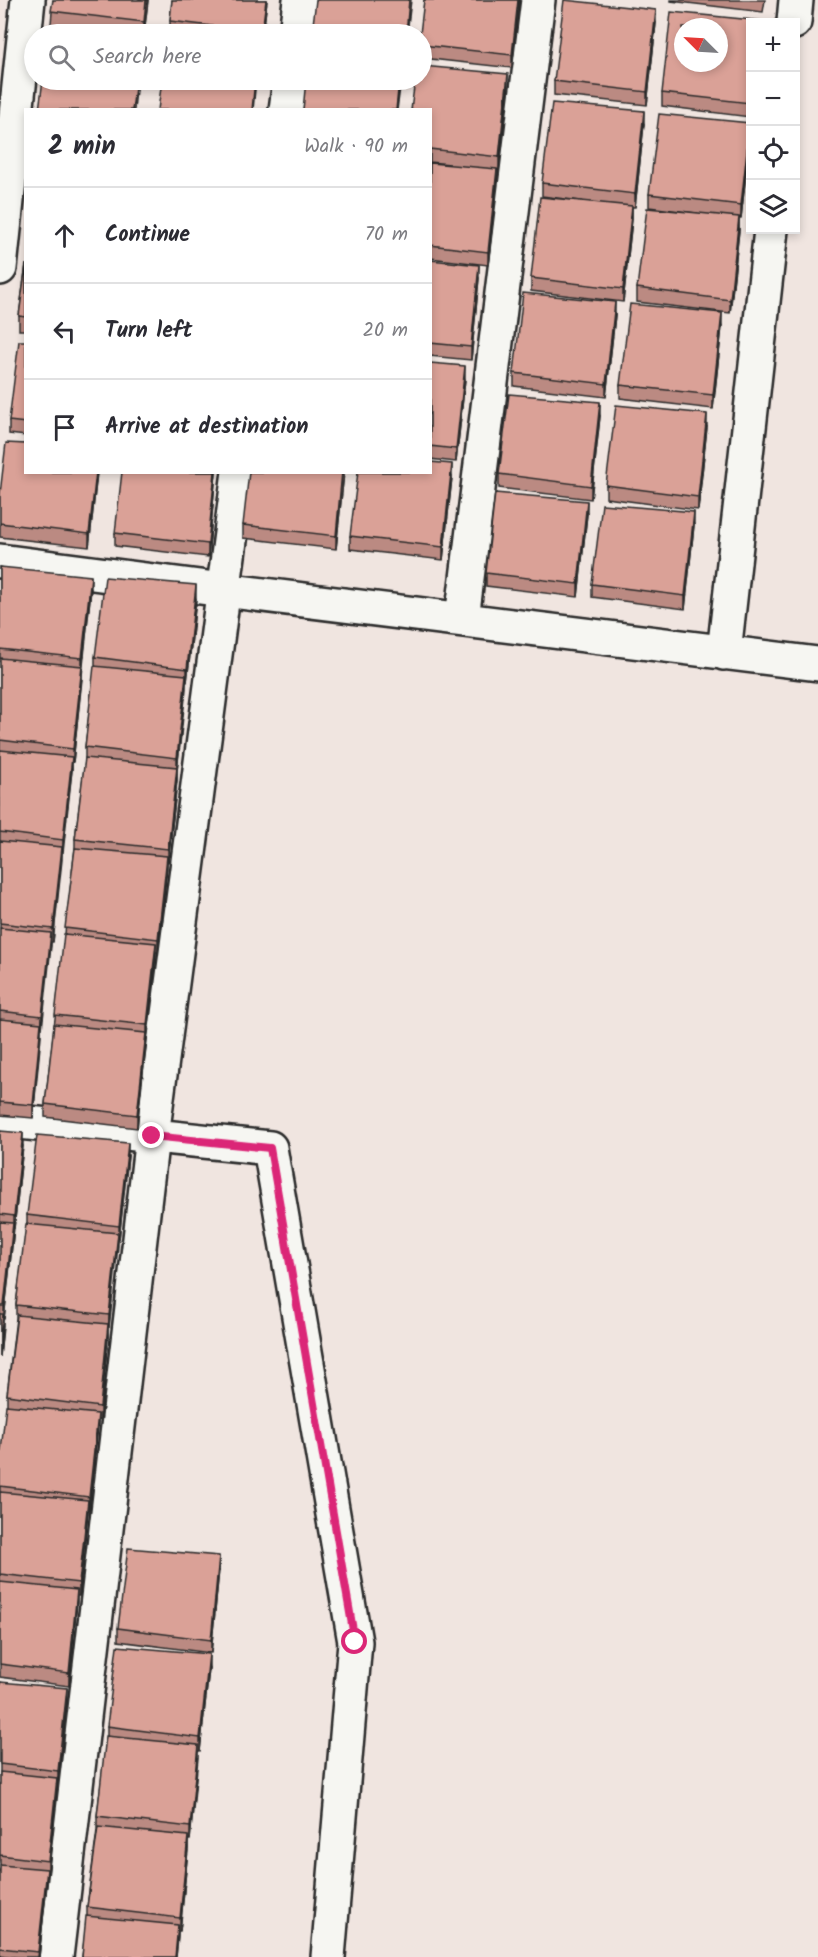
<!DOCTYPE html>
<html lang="en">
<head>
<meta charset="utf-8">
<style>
  body { margin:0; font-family:Kalam,sans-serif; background:#f2f2f3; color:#2b2b33 }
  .controls { position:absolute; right:18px; top:18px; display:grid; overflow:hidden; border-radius:0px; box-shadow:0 3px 9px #0003 }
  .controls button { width:54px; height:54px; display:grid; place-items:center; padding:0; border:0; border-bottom:2px solid #e1e1e2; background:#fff; color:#2b2b33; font:30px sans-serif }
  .compass { position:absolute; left:674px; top:18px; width:54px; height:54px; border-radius:50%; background:#fff; box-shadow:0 3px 9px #0003; rotate:294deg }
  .stop { position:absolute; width:18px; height:18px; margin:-14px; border:4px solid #db2777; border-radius:50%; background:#fff }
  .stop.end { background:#db2777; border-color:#fff; box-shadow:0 2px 6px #0008 }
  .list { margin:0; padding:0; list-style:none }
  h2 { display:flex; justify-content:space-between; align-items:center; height:78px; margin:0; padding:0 24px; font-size:26px }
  h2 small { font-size:20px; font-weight:400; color:#7c7c81 }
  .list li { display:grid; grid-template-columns:39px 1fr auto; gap:18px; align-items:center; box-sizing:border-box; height:96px; padding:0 24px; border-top:2px solid #e1e1e2 }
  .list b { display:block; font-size:22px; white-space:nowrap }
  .list em { font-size:20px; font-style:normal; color:#7c7c81 }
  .icon { flex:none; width:33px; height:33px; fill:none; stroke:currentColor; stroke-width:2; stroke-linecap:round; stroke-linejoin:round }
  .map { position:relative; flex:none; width:818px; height:1957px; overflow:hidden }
  .search { position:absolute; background:#fff; box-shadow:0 3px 9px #0003; left:24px; top:24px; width:408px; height:66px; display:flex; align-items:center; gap:15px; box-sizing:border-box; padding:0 21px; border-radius:33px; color:#7c7c81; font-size:22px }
  .panel { position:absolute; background:#fff; box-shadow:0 3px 9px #0003; left:24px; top:108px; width:408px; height:366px; border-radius:0px }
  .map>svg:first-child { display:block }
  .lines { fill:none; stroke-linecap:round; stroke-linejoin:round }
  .minor-casing { stroke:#2b2b2b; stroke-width:38 }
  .minor { stroke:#f6f6f2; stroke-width:33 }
  .wall { fill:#bb8a82; stroke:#2b2b2b; stroke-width:1.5 }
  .shaded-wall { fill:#99716a; stroke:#2b2b2b; stroke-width:1.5 }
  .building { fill:#daa197; stroke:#2b2b2b; stroke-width:1.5; fill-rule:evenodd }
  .route { stroke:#db2777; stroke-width:8 }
</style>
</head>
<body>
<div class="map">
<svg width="818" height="1957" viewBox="0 0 818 1957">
  <rect width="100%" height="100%" fill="#f0e5e0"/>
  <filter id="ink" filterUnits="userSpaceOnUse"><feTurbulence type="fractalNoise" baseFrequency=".0167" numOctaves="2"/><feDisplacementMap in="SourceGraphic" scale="12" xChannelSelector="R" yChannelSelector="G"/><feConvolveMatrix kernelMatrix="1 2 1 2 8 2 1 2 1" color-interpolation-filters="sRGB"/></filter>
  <g filter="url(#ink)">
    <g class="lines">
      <g class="minor-casing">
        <path id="minor" d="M794,22L796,0
          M296,34L300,0
          M286,110L290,80
          M0,268L28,0
          M0,561L223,590L818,664
          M462,619L538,0
          M724,653L771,230
          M0,1120L270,1148L355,1642L328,1957
          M56,1957L152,1136L239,472"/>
      </g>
      <use href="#minor" class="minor"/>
    </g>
    <path class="wall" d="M53,0H148L144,34H137L51,24Z
      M172,0H267L263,34H170V21Z
      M424,0H519L512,68L422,58V34Z
      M671,0H765L763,12L671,1Z
      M750,22V117L662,106V93Z
      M656,23L647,105L554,95V81Z
      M508,87L499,170H497V182L488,265L430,258V163L450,164L430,162V110Z
      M644,124L635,207H632V219L623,302L531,291V278L582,201L542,196V183Z
      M750,136L741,218H739V230L730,313L637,302V288L697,213L649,207V194Z
      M430,260L479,278L471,360L430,356Z
      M26,264V330H19V316Z
      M615,315L606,397L514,386V373Z
      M722,326L713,409L620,398V385Z
      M26,341V436L9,434V421Z
      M430,363L465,379L456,462L430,459Z
      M600,416L591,499L499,488V474Z
      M707,427L698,510L606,498V485Z
      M26,472H97L89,547L0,537V494Z
      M216,472L208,557L115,546V533Z
      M344,472L336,549L243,538V525Z
      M452,477L443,560L350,549V536Z
      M587,514L578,597L486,586V573Z
      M694,525L685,609L592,597V584Z
      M0,567L91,589L73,762H72V770L62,853L53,942H51L41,1029L33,1118L0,1115Z
      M196,599L187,682H186L177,771V780L168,862H167L158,952H156L147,1038H146L137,1128L45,1117V1104L75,848V839L85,761V747L95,666V657Z
      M0,1131L23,1146L4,1319H3L0,1357Z
      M128,1156L119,1239H118L108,1328V1337L100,1420H98L89,1510H88L79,1596H77L69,1686L0,1677V1460L7,1405V1395L16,1318V1305L27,1224V1215Z
      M219,1569L211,1653L118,1641V1628Z
      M209,1668L200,1751H198L190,1840H188V1849L180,1931H178L176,1957H82L87,1916V1907L97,1830V1816L107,1736V1726Z
      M0,1682L67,1701L58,1784H57L39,1957H0Z"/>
    <path class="shaded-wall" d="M146,0H148L144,34V22Z
      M266,0H267L263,34H262Z
      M409,0H411L407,34H406Z
      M518,0H519L512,68V55Z
      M656,10V23L647,105V92Z
      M508,74V87L499,170V157Z
      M136,80H137L134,110H132Z
      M255,80H256L253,110H252Z
      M399,80H401L397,110H396Z
      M644,111V124L635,207V194Z
      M750,123V136L741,218V205Z
      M497,169V182L488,265V252Z
      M632,206V219L623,302V289Z
      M739,217V230L730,313V300Z
      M479,265V278L471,360V347Z
      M615,302V315L606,397V384Z
      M722,313V326L713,409V395Z
      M465,366V379L456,462V449Z
      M600,402V416L591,499V486Z
      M707,414V427L698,510V497Z
      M452,464V477L443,560V547Z
      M96,472H97L89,547V534Z
      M215,472H216L208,557V544Z
      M342,472H344L336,549V536Z
      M587,501V514L578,597V584Z
      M694,512V525L685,609V596Z
      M91,576V589L82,671V658Z
      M196,585V599L187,682V669Z
      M82,666V679L73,762V749Z
      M186,675V689L177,771V758Z
      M72,757V770L63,853V840Z
      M177,767V780L168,862V849Z
      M62,847V860L53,942V929Z
      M167,856V869L158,952V939Z
      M51,933V946L42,1029V1016Z
      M156,943V956L147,1038V1025Z
      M41,1023V1036L33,1118V1105Z
      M146,1033V1046L137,1128V1115Z
      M23,1133V1146L14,1229V1216Z
      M128,1143V1156L119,1239V1226Z
      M13,1223V1236L4,1319V1306Z
      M118,1233V1246L109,1328V1315Z
      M3,1314V1327L0,1357V1344Z
      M108,1324V1337L100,1420V1407Z
      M98,1414V1427L89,1510V1497Z
      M88,1500V1513L79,1596V1583Z
      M219,1556V1569L211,1653V1640Z
      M77,1590V1603L69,1686V1673Z
      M209,1654V1668L200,1751V1738Z
      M67,1688V1701L58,1784V1771Z
      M198,1745V1758L190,1840V1827Z
      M57,1778V1791L48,1874V1861Z
      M188,1836V1849L180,1931V1918Z
      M47,1869V1882L39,1957H38Z
      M178,1925V1938L176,1957H175Z"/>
    <path class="building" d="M53,0H146L144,22L51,11Z
      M172,0H266L262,32L170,21Z
      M316,0H409L406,34H328L312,33Z
      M424,0H518L512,55L422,45V34H420Z
      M564,0L656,10L647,92L554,81Z
      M671,12L763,21V22H750V103L662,93ZM683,27H719V63H683Z
      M49,32L74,34H48Z
      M422,66L508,74L499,157L430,149V110H411L415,80H422Z
      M43,80H136L132,110H39Z
      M162,80H255L252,110H158Z
      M306,80H399L396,110H303Z
      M552,103L644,111L635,194L542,183Z
      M659,114L750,123L741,205L649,194Z
      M430,163L497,169L488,252L430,245Z
      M540,197L632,206L623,289L531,278Z
      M647,208L739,217L730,300L637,288Z
      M430,260L479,265L471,347L430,343Z
      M26,264V317L19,316Z
      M523,293L615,302L606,384L514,373Z
      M630,304L722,313L713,395L620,385Z
      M19,341H26V423L9,421Z
      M430,363L465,366L456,449L430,446Z
      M509,394L600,402L591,486L499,474Z
      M616,405L707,414L698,497L606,485Z
      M6,443L26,444V472H96L89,534L0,523V494Z
      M430,462L452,464L443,547L350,536L358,472H430Z
      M122,472H215L208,544L115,533Z
      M249,472H342L336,536L243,525Z
      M495,493L587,501L578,584L486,573Z
      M602,504L694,512L685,596L592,584Z
      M0,567L91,576L82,658L0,649Z
      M105,577L196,585L187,669L95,657Z
      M0,658L82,666L73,749L0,740Z
      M94,666L186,675L177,758L85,747Z
      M0,750L72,757L63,840L0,832Z
      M85,758L177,767L168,849L75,839Z
      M0,841L62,847L53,929L0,923Z
      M75,848L167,856L158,939L65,928Z
      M0,928L51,933L42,1016L0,1011Z
      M64,934L156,943L147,1025L55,1015Z
      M0,1019L41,1023L33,1105L0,1102Z
      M54,1024L146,1033L137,1115L45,1104Z
      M0,1131L23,1133L14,1216L0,1214Z
      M37,1135L128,1143L119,1226L27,1215Z
      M0,1222L13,1223L4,1306H0Z
      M26,1224L118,1233L109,1315L16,1305Z
      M0,1314H3L0,1344Z
      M17,1315L108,1324L100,1407L7,1395Z
      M6,1405L98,1414L89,1497L0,1486V1460Z
      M0,1492L88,1500L79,1583L0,1574Z
      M128,1548L219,1556L211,1640L118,1628Z
      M0,1582L77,1590L69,1673L0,1664Z
      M117,1646L209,1654L200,1738L107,1726Z
      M0,1682L67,1688L58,1771L0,1764Z
      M106,1736L198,1745L190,1827L97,1816Z
      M0,1772L57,1778L48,1861L0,1855Z
      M98,1827L188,1836L180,1918L87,1907Z
      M0,1865L47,1869L38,1952L0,1948Z
      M86,1916L178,1925L175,1957H82Z
      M0,1955L16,1957H0Z"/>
  </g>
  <g class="lines" filter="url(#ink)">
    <path class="route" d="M152,1136L270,1148L355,1642"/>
  </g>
</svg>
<div class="controls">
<button>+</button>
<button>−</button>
<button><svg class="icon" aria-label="locate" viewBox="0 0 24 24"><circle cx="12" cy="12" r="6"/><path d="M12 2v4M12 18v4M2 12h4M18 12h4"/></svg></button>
<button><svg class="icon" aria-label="layers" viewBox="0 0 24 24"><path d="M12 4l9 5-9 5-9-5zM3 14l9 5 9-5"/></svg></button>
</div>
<svg class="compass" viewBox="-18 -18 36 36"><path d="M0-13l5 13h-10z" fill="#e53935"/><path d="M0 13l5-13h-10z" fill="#7c7c81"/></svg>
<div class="stop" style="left:355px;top:1642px"></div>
<div class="stop end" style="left:152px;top:1136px"></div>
<div class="search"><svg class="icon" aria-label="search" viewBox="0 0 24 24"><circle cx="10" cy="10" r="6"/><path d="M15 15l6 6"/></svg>Search here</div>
<section class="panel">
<h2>2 min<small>Walk · 90 m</small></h2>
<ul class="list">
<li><svg class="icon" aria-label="ahead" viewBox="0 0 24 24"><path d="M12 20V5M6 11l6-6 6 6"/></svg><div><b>Continue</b></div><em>70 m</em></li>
<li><svg class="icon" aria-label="left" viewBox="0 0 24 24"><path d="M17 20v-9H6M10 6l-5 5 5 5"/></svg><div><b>Turn left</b></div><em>20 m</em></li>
<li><svg class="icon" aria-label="arrive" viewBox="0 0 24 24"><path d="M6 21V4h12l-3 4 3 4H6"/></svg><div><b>Arrive at destination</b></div></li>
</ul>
</section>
</div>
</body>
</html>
